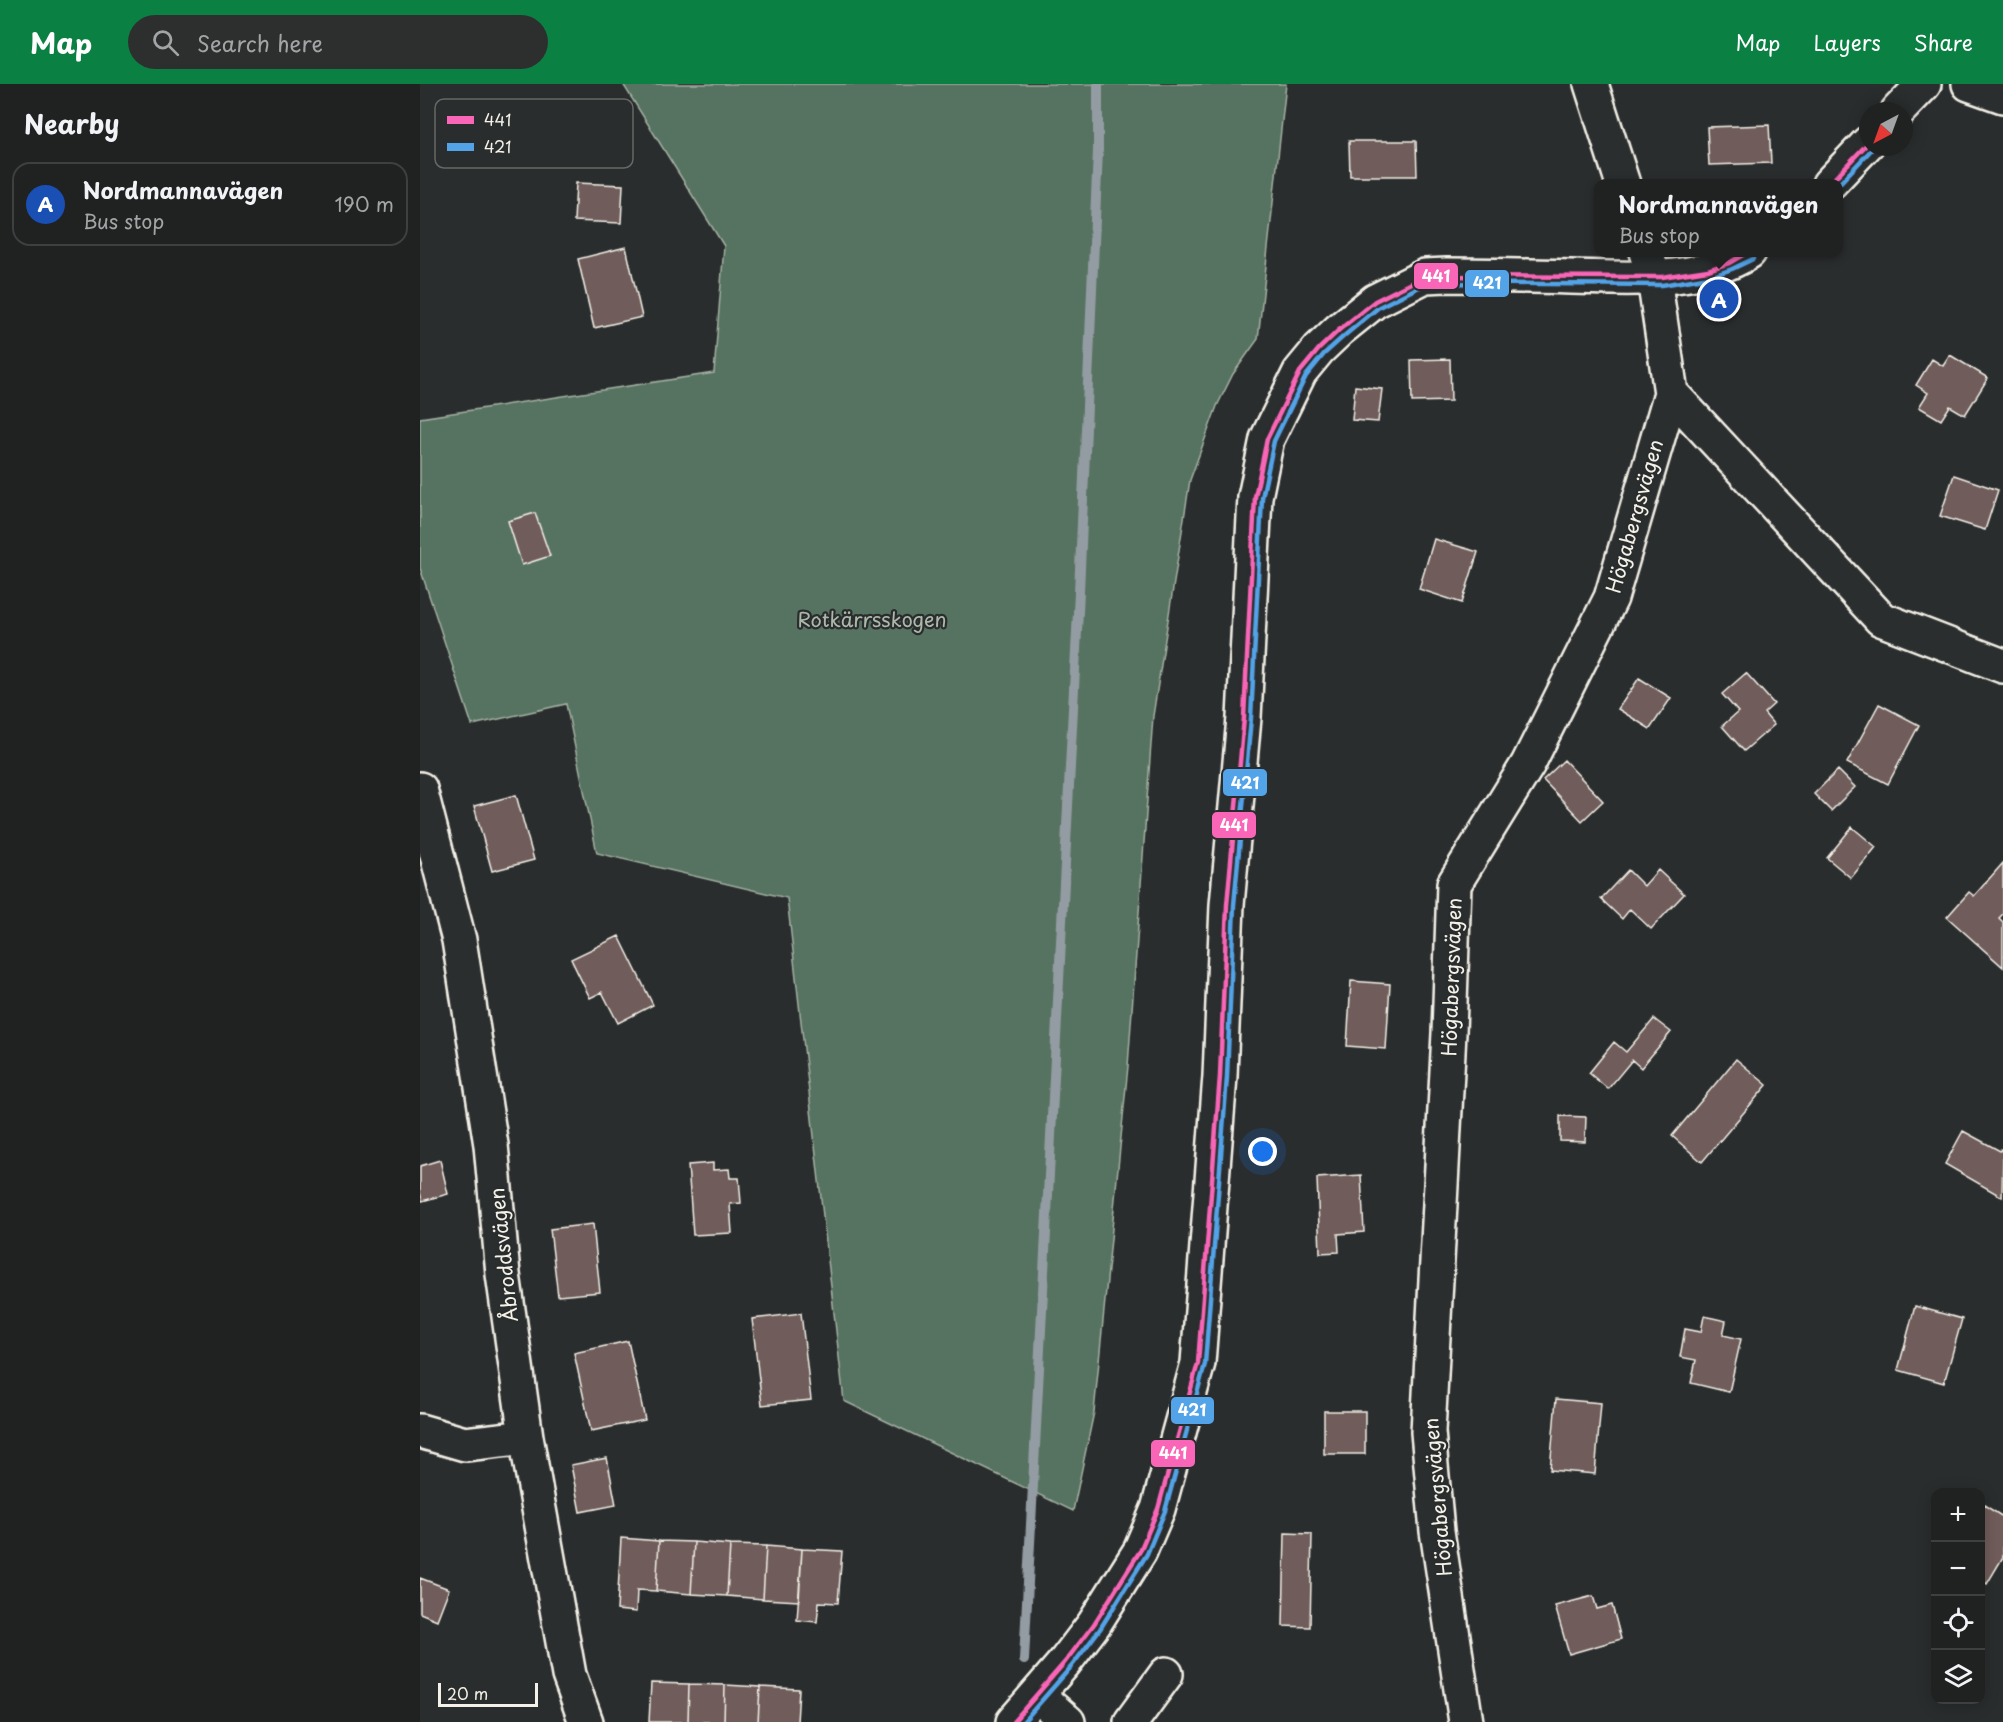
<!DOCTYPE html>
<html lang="en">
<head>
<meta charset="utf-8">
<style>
  body { margin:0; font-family:"Playpen Sans",sans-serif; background:#2d2f2f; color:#f1f3f6 }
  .controls { position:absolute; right:18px; bottom:18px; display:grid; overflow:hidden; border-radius:12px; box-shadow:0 3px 15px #0003 }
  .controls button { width:54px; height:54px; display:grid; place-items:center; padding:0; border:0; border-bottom:2px solid #3d3f40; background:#202222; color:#f1f3f6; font:30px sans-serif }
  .compass { position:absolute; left:1439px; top:18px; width:54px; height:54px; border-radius:50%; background:#202222; box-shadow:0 3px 15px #0003; rotate:221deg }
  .scale { position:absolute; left:18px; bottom:15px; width:100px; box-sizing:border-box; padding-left:6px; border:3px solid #f4f1e8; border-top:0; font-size:16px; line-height:21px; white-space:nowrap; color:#f4f1e8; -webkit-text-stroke:4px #2a2d2e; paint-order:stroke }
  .you { position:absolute; left:843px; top:1068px; width:21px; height:21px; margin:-15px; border:4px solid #fff; border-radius:50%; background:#1a73e8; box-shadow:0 0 0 9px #1a73e833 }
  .badge { display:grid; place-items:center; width:39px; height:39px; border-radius:50%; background:#0b8043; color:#fff; font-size:20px; font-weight:700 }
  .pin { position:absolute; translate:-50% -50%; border:3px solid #fff; box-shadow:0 2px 6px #0006 }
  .popup { position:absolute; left:1174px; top:95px; width:249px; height:78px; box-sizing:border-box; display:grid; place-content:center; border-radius:12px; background:#202222; filter:drop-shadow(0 2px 4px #0005); font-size:20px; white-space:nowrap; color:#a2a4a5 }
  .popup b { font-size:22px; color:#f1f3f6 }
  .popup::after { content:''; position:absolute; left:50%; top:100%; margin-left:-12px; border:12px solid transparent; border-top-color:#202222 }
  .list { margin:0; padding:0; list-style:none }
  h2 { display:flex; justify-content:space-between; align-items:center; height:78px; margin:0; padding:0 24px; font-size:26px }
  h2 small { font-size:20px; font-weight:400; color:#a2a4a5 }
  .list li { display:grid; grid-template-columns:39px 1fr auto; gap:18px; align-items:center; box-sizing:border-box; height:84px; margin:0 12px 12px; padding:0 12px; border:2px solid #3d3f40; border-radius:18px }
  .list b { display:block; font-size:22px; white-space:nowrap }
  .list p { margin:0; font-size:20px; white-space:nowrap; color:#a2a4a5 }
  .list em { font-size:20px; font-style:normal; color:#a2a4a5 }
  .icon { flex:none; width:33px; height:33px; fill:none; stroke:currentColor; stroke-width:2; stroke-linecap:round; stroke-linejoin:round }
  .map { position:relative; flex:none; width:1583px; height:1638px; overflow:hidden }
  header { display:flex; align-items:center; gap:36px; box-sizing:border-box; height:84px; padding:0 30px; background:#0b8043; color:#fff }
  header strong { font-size:28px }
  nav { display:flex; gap:33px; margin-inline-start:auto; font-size:21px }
  .search { width:420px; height:54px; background:#2d2f2f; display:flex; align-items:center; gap:15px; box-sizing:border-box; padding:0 21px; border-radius:33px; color:#a2a4a5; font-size:22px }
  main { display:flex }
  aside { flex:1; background:#202222 }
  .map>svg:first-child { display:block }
  .green { fill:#567260; stroke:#a5b2a4; stroke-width:1.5 }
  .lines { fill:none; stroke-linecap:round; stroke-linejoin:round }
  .stream { stroke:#939ca3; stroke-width:10 }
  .building { fill:#6f5c5a; stroke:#f4f1e8; stroke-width:1.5 }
  .minor-casing { stroke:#f4f1e8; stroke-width:38 }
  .tertiary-casing { stroke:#f4f1e8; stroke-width:38 }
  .minor { stroke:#2a2d2e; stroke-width:33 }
  .tertiary { stroke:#2a2d2e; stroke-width:33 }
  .bus-1-casing { stroke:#2a2d2e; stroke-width:9 }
  .bus-2-casing { stroke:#2a2d2e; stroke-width:9 }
  .bus-1 { stroke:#fa66b7; stroke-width:4.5 }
  .bus-2 { stroke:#53a3e8; stroke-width:4.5 }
  .labels { text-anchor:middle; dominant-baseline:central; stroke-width:4.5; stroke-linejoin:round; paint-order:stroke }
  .street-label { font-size:20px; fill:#f4f1e8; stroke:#2a2d2e }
  .park-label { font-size:20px; fill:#adb8ab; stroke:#2a2d2e }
  .key { fill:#2a2d2e; stroke:#676866; stroke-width:1.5 }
  .key-label { font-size:16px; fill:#f4f1e8 }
  .line-badge { stroke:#2a2d2e; stroke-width:2 }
  .badge-label { font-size:16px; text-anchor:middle; font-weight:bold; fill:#fff }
</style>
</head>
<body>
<header>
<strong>Map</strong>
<div class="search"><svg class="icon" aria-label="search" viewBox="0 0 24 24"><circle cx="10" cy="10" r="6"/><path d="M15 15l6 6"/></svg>Search here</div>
<nav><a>Map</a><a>Layers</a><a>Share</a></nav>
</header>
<main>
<aside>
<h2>Nearby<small></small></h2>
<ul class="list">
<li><span class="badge" style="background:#1a4fb4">A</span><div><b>Nordmannavägen</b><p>Bus stop</p></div><em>190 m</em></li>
</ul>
</aside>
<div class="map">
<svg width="1583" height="1638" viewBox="0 0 1583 1638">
  <rect width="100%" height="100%" fill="#2a2d2e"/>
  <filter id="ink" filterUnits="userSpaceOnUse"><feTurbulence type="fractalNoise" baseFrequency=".0167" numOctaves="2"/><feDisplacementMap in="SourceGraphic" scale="12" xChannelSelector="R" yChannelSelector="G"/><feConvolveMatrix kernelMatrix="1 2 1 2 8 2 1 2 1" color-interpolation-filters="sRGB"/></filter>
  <g filter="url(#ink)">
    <path class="green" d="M203,0H866L838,255L813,290L797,322L770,396L733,632L708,982L674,1328L653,1427L424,1317L367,814L177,769L146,620L52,641L0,484V334L294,289L304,162Z"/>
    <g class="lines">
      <path class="stream" d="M604,1576L659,508L678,66V0"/>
    </g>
    <path class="building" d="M1349,41L1351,79L1289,81L1287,43Z
      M929,57H996L997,92H930Z
      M156,99L203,101L201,139L154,137Z
      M206,163L222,233L174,244L158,175Z
      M1530,271L1568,294L1545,331L1530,322L1521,336L1499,323L1508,309L1496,301L1512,275L1523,282Z
      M1030,275L1031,317L992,318L991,276Z
      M935,302L962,305L958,338L932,336Z
      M1534,391L1578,406L1565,446L1520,432Z
      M115,429L130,472L102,481L88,437Z
      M1014,455L1058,468L1042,519L999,505Z
      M1326,589L1354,620L1344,629L1354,641L1324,667L1302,642L1318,628L1302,610Z
      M1219,594L1251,614L1230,645L1198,625Z
      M1459,620L1499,641L1468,700L1427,679Z
      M1144,676L1183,717L1162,737L1123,696Z
      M1418,686L1435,703L1411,727L1394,710Z
      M96,711L114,776L72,787L54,722Z
      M1432,743L1456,763L1431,794L1407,774Z
      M1583,779V830L1579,834L1583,838V883L1527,833L1549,808L1554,812Z
      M1208,786L1224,802L1238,786L1264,810L1231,845L1210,825L1202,835L1181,815Z
      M199,852L233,921L198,939L182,908L170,914L151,875Z
      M931,897L970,900L966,965L927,962Z
      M1234,935L1251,948L1221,984L1212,976L1188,1005L1169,989L1194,958L1206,968Z
      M1316,975L1347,1001L1282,1078L1252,1052Z
      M1140,1032L1166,1033L1165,1058L1140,1057Z
      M1543,1047L1580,1067L1581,1065L1583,1066L1582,1113L1525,1080Z
      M20,1076L28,1110L2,1117L0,1108V1082Z
      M293,1079V1086L309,1085L310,1094H319L321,1119L310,1120L312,1149L273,1151L268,1081Z
      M941,1091L944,1148L918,1150L919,1168L900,1169L897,1094Z
      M173,1140L180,1208L138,1212L130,1145Z
      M1495,1222L1542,1235L1524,1299L1478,1286Z
      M381,1229L391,1316L342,1321L332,1235Z
      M1284,1232L1306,1237L1303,1251L1321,1255L1309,1308L1271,1299L1276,1276L1260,1273L1265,1245L1281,1248Z
      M208,1257L225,1336L171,1347L154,1269Z
      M1136,1315L1181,1319L1175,1390L1130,1386Z
      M904,1327H945V1370H904Z
      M187,1374L196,1421L160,1428L151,1381Z
      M1564,1421L1583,1433V1473L1567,1500L1560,1496V1427Z
      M865,1449L892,1450L890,1543L863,1542Z
      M201,1454L239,1457L236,1507L217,1506L216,1528L197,1526Z
      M239,1457L274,1458L271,1510L236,1507Z
      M274,1458L310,1461L307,1512L271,1510Z
      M310,1461L346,1462L343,1515L307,1512Z
      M346,1462L382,1465L379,1517L343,1515Z
      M382,1465L422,1467L418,1519L399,1518L397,1538L377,1536Z
      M0,1494L29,1505L17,1536L0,1529Z
      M1173,1512L1177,1525L1192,1521L1201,1555L1149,1570L1135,1522Z
      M231,1599L269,1600L268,1638H229Z
      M269,1600L305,1601L304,1638H268Z
      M305,1601L340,1603L338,1638H304Z
      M340,1603L379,1605L377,1638H338Z"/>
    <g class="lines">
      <g class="minor-casing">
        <path id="minor" d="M1171,0L1203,100
          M1549,0L1583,12
          M1251,309L1461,535L1583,582
          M0,705L39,856L71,1061L83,1190L106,1353L149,1591L166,1638
          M0,1347L45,1360L106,1353
          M617,1611L648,1638
          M711,1638L746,1590
          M1046,1638L1017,1447L1008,1348L1029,949L1034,800L1108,680L1191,514L1251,309L1234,194L1226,168"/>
      </g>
      <g class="tertiary-casing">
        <path id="tertiary" d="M1478,27L1504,0
          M1409,100L1448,59
          M593,1638L645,1578L674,1540L720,1467L738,1425L778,1279L800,992L807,821L824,634L835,413L847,355L880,288L899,265L919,246L955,217L1005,192L1027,191C1068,191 1109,192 1150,193C1208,194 1278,201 1329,168"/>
      </g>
      <use href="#minor" class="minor"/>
      <use href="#tertiary" class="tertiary"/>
      <g class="bus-1-casing">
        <path id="bus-1" d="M1409,100L1448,59
          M593,1638L645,1578L674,1540L720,1467L738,1425L778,1279L800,992L807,821L824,634L835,413L847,355L880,288L899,265L919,246L955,217L1005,192L1242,193L1288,186L1309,179L1328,168"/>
      </g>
      <g class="bus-2-casing">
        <path id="bus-2" d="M1419,100L1453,64
          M603,1638L651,1583L680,1545L727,1470L745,1427L785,1280L807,993L814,821L831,634L842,414L854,357L886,292L904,270L924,252L959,223L1007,199L1242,201L1290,193L1312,185L1333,175"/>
      </g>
      <use href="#bus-1" class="bus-1"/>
      <use href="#bus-2" class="bus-2"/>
    </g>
  </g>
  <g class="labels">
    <g class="street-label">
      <text transform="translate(1214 432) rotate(-74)">Högabergsvägen</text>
      <text transform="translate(1031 893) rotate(-88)">Högabergsvägen</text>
      <text transform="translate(83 1171) rotate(-96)">Åbroddsvägen</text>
      <text transform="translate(1017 1413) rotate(-95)">Högabergsvägen</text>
    </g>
    <g class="park-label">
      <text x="452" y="535">Rotkärrsskogen</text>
    </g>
  </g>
  <rect x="15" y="15" width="198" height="69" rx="9" class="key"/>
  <rect x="27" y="32" width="27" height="8" fill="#fa66b7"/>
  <rect x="27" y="59" width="27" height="8" fill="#53a3e8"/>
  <g class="key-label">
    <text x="64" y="42">441</text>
    <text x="64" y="69">421</text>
  </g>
  <g class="line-badge">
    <rect x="993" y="178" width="46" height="28" rx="6" fill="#fa66b7"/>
    <rect x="1044" y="185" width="46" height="29" rx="6" fill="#53a3e8"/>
    <rect x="802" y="684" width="46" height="29" rx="6" fill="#53a3e8"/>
    <rect x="791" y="727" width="46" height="28" rx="6" fill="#fa66b7"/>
    <rect x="750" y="1312" width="45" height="29" rx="6" fill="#53a3e8"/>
    <rect x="730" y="1355" width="46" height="29" rx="6" fill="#fa66b7"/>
  </g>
  <g class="badge-label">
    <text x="1016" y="198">441</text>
    <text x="1067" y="205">421</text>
    <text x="825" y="705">421</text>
    <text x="814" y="747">441</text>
    <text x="772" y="1332">421</text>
    <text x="753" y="1375">441</text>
  </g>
</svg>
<div class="controls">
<button>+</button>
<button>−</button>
<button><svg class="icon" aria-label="locate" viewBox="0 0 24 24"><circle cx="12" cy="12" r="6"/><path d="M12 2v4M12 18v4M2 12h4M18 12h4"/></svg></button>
<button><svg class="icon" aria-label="layers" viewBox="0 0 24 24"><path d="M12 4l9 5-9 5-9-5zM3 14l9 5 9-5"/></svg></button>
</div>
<svg class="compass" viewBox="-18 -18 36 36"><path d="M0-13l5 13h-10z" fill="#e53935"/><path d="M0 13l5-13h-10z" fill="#a2a4a5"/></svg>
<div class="scale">20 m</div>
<div class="you"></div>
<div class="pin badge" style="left:1299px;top:215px;background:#1a4fb4">A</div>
<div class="popup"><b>Nordmannavägen</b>Bus stop</div>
</div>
</main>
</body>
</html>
